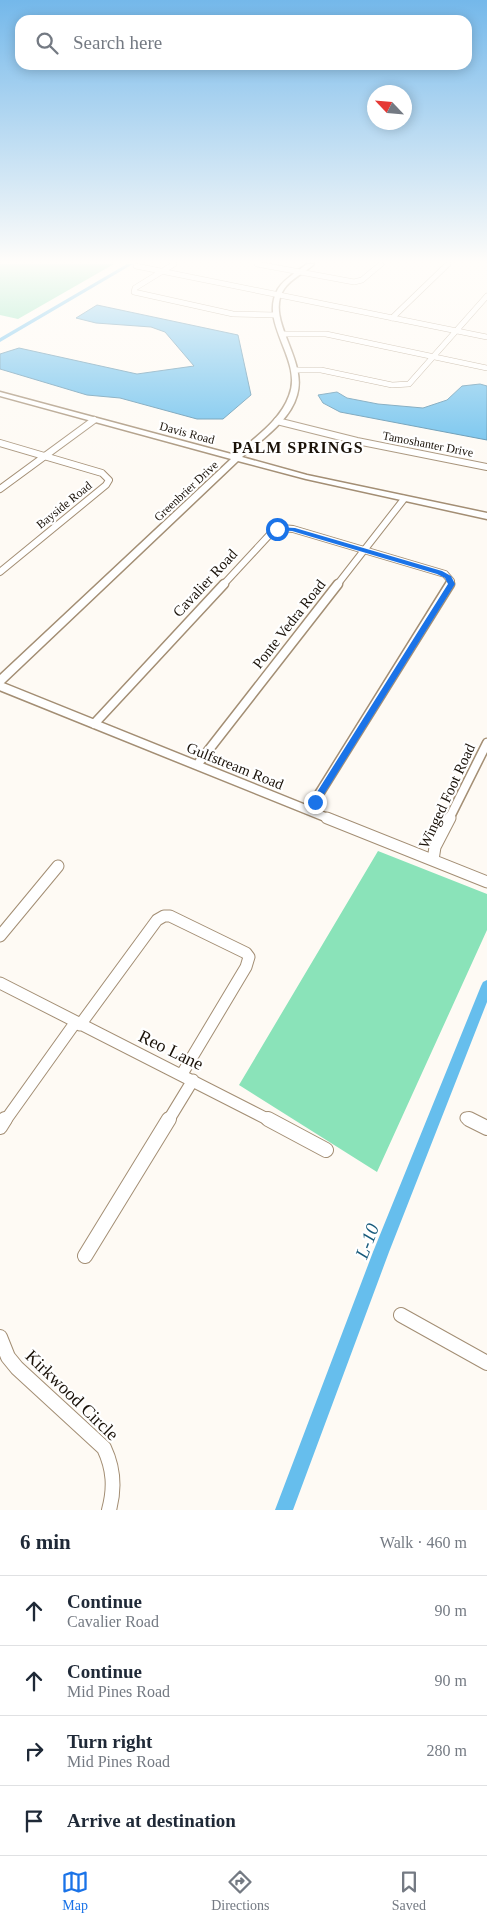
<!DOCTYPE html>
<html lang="en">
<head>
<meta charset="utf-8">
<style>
  body { margin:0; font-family:Georgia,serif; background:#f6f6f7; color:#1f2937 }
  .compass { position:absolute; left:367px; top:85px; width:45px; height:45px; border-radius:50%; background:#fff; box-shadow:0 2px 12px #0003; rotate:296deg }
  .stop { position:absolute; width:15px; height:15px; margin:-11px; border:4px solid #1a73e8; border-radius:50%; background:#fff }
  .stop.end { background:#1a73e8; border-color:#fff; box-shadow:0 1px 5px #0008 }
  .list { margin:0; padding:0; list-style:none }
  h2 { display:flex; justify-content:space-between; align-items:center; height:65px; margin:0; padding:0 20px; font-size:21px }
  h2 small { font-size:16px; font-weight:400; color:#747a83 }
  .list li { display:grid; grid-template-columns:32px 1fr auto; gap:15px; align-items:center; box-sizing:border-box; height:70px; padding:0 20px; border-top:1px solid #e0e1e3 }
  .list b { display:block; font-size:19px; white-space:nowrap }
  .list p { margin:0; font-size:16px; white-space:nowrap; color:#747a83 }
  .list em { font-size:16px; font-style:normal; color:#747a83 }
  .icon { flex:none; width:28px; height:28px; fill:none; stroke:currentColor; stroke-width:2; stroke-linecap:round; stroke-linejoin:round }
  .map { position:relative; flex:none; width:487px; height:1510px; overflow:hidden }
  .search { position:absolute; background:#fff; box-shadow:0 2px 12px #0003; left:15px; right:15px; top:15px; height:55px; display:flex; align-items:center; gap:12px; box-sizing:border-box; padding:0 18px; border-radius:15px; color:#747a83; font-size:19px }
  .sheet { height:345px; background:#fff }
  nav { display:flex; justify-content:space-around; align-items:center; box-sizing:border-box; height:70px; border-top:1px solid #e0e1e3; background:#fff; font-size:14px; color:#747a83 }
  nav a { display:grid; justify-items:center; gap:2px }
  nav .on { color:#1a73e8 }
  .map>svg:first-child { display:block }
  .green { fill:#8ae3b9 }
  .water { fill:#66beed; stroke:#4f8aa9 }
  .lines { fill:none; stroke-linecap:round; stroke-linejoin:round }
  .canal { fill:#66beed; fill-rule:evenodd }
  .minor-far4-casing { stroke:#a38e74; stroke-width:6 }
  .minor-far3-casing { stroke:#a38e74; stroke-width:8 }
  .minor-far2-casing { stroke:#a38e74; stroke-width:11 }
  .minor-far1-casing { stroke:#a38e74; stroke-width:13 }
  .minor-casing { stroke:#a38e74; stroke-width:16 }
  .tertiary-casing { stroke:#a38e74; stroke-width:3 }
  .minor-far4 { stroke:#fff; stroke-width:5 }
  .minor-far3 { stroke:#fff; stroke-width:6 }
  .minor-far2 { stroke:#fff; stroke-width:8 }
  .minor-far1 { stroke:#fff; stroke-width:11 }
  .minor { stroke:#fff; stroke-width:14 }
  .tertiary { fill:#fff; fill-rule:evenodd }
  .route { fill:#1a73e8 }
  .labels { text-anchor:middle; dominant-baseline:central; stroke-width:4.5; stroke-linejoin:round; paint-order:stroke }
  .far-street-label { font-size:12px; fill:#1a1209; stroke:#fff }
  .street-label { font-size:15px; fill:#1a1209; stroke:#fff }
  .far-district-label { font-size:16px; font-weight:bold; letter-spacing:1px; fill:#1a1209; stroke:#fff }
  .near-street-label { font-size:18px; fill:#1a1209; stroke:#fff }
  .near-water-label { font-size:19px; font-style:italic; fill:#175a7a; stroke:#fff }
</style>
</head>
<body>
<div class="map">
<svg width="487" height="1510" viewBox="0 0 487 1510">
  <rect width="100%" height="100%" fill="#fefaf4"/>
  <path class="green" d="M0,264H114L18,319L0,315Z
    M378,851L487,894V930L377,1172L239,1085Z"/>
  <path class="water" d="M97,305L238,335L251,395L223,419H197L120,398L87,395L0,369V354L19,348L137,374L194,366L165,332L151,327L96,323L76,318Z
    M480,384L487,386V440L340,412L323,403L318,395L337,392L347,398L378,404L423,408L447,400L462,386Z"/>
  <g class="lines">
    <path class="canal" d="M127,264H133L0,342V338Z
      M487,980V1002L389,1252L293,1510H275L373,1252L481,986L483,982Z"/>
    <g class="minor-far4-casing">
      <path id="minor-far4" d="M174,264L135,288L134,292L233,314L276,315
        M257,264L354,282L362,280L381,264
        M136,266L487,337
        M392,318L448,264
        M283,334H326L487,368
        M296,370H321L392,385L409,384L487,296"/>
    </g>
    <g class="minor-far3-casing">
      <path id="minor-far3" d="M277,421L357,441L487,467
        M0,443L102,473L109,480L106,485L0,572
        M0,489L94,420
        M223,585L273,531L282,528L293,529L445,574L451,581L450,585
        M337,585L404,499"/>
    </g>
    <g class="minor-far2-casing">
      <path id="minor-far2" d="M0,686L330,819
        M94,724L224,584
        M197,765L338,584
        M309,810L450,584
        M449,819L487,743"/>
    </g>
    <g class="minor-far1-casing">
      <path id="minor-far1" d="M327,818L487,882
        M433,860L435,847L450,818
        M0,936L58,866
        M0,983L271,1121
        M80,1025L157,920L164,916H170L246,953L249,957L246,967L182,1074
        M466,1118L472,1121
        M5,1121L75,1023
        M168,1121L193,1080"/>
    </g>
    <g class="minor-casing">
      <path id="minor" d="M268,1119L326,1150
        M469,1119L487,1128
        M0,1127L5,1119
        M85,1256L169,1119
        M401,1315L487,1363
        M0,1337L8,1357L17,1368L104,1448C114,1469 115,1488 109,1510"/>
    </g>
    <g class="tertiary-casing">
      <path id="tertiary" d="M307,264H314C305,273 291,278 284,289C264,319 308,359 297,395C290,421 261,440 242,457L307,475L487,513V519L306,479L238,461L4,683L0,685V675L231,459L0,396V392L235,455C254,438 280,421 289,396C304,360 258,324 278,289C284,279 298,271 307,264Z"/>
    </g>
    <use href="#minor-far4" class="minor-far4"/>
    <use href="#minor-far3" class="minor-far3"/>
    <use href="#minor-far2" class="minor-far2"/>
    <use href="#minor-far1" class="minor-far1"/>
    <use href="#minor" class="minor"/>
    <use href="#tertiary" class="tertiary"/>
  </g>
  <linearGradient id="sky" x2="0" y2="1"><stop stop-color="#74b8ea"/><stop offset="0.55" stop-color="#fffdfa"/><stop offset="1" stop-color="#fffdfa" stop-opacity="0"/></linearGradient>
  <rect width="487" height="476" fill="url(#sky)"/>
  <path class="route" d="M277,527L295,528L442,571L451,576L455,584L318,804L315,805L310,802L312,800L448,584L445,578L437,574L292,531L275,530V528Z"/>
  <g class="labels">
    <g class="far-street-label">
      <text transform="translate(187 433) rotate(15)">Davis Road</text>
      <text transform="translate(428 444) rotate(11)">Tamoshanter Drive</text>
      <text transform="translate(186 491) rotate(-43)">Greenbrier Drive</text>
      <text transform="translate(64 505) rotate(-39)">Bayside Road</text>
    </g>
    <g class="street-label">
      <text transform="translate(205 583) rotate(-47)">Cavalier Road</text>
      <text transform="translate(289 624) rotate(-52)">Ponte Vedra Road</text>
      <text transform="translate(235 766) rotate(22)">Gulfstream Road</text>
      <text transform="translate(447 796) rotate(-65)">Winged Foot Road</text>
    </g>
    <g class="far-district-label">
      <text x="298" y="447">PALM SPRINGS</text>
    </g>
    <g class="near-street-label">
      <text transform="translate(171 1050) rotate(26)">Reo Lane</text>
      <text transform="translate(72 1395) rotate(44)">Kirkwood Circle</text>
    </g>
    <g class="near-water-label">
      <text transform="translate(367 1241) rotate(-69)">L-10</text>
    </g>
  </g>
</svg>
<svg class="compass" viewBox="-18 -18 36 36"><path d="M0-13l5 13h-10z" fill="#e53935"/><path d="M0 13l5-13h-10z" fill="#747a83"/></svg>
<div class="stop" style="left:277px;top:529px"></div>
<div class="stop end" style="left:315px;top:802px"></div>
<div class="search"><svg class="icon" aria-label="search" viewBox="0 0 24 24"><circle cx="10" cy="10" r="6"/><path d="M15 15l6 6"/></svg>Search here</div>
</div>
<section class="sheet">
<h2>6 min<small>Walk · 460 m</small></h2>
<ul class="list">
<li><svg class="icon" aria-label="ahead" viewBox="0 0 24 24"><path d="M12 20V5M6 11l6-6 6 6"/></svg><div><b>Continue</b><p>Cavalier Road</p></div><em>90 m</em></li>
<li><svg class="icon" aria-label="ahead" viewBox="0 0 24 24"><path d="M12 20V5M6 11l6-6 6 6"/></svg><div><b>Continue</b><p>Mid Pines Road</p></div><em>90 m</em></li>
<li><svg class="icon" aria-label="right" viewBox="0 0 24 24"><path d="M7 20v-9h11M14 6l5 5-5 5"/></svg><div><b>Turn right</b><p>Mid Pines Road</p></div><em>280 m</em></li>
<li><svg class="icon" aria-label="arrive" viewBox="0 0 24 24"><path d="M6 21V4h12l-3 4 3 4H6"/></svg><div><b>Arrive at destination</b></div></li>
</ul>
</section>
<nav>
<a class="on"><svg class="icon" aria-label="map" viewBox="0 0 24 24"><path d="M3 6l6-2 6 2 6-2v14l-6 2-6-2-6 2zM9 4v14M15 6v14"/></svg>Map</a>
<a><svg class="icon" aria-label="directions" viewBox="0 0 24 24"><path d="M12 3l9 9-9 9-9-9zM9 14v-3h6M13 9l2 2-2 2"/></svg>Directions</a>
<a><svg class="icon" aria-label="saved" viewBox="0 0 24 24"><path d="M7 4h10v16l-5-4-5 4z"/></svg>Saved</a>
</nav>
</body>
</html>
